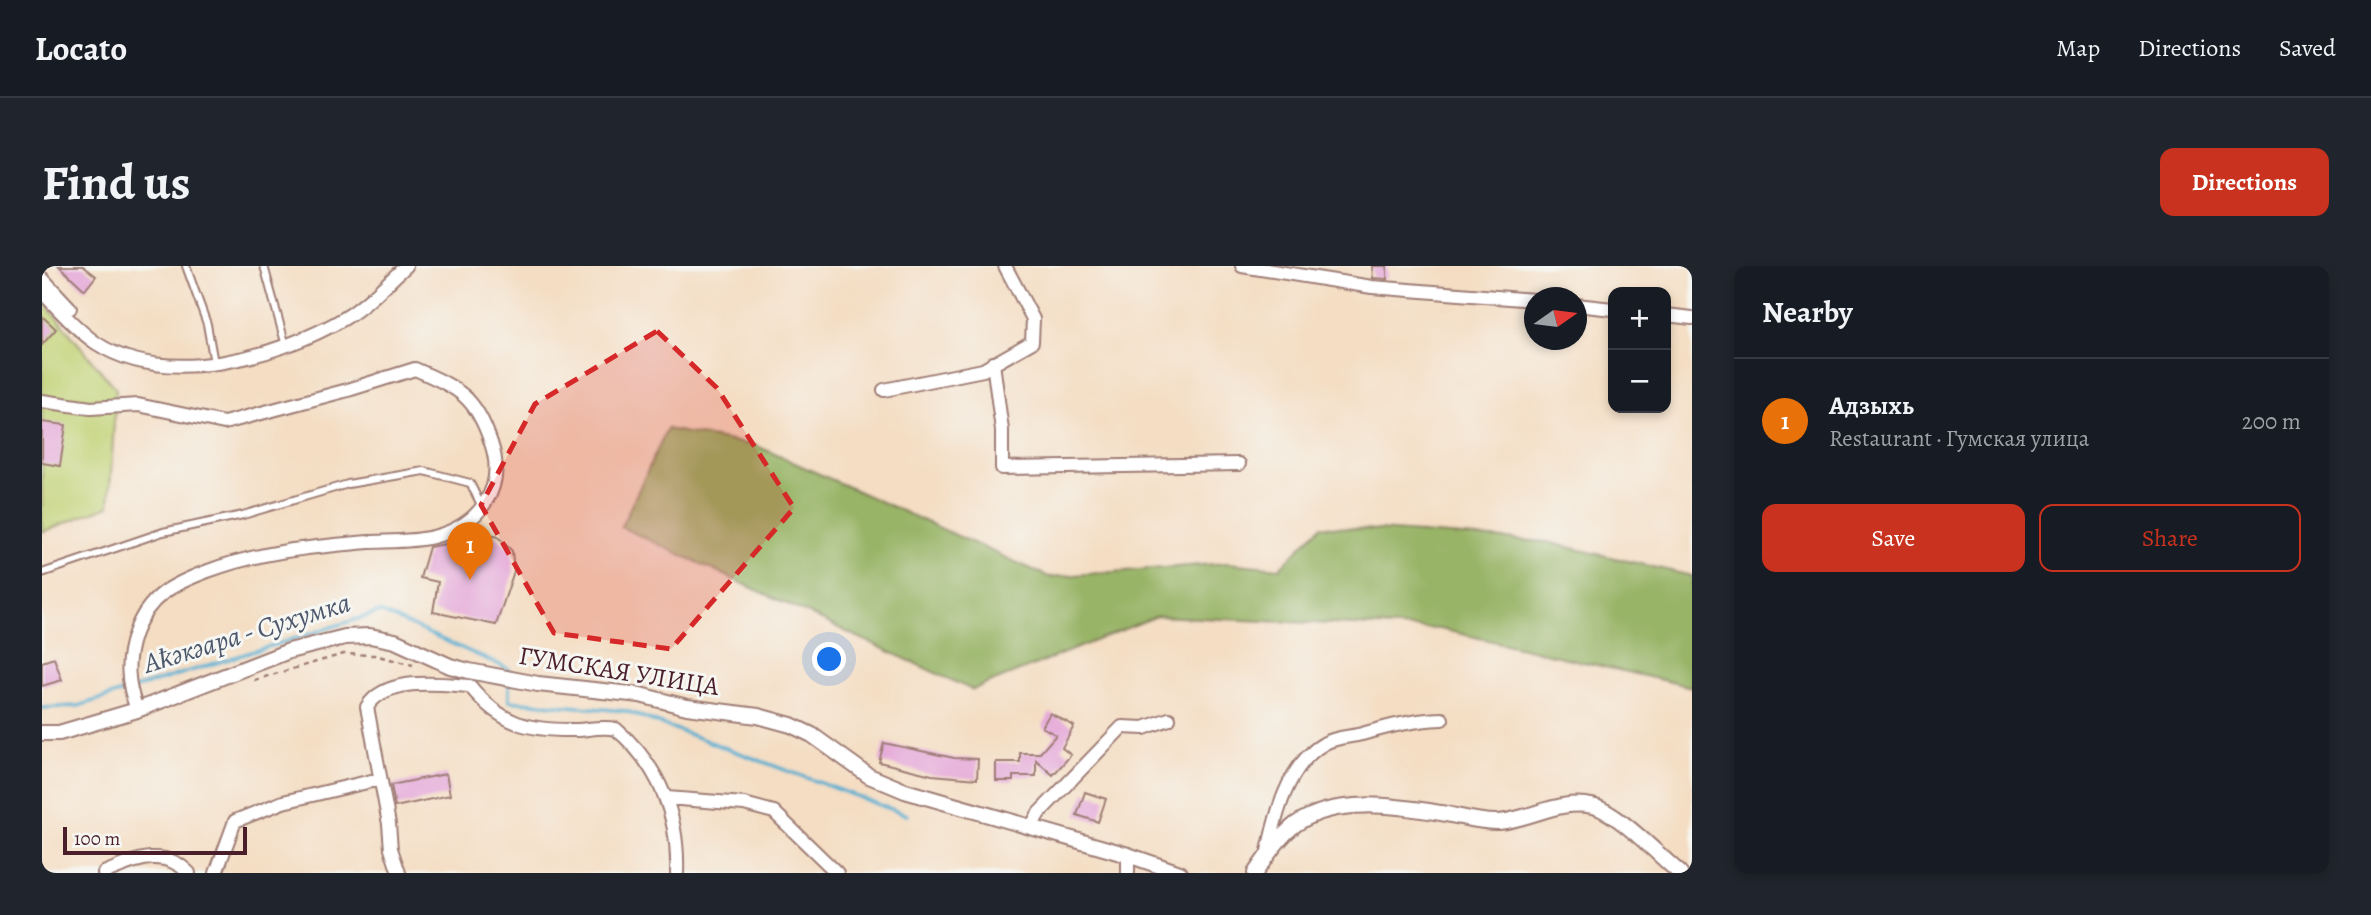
<!DOCTYPE html>
<html lang="en">
<head>
<meta charset="utf-8">
<style>
  body { margin:0; font-family:Alegreya,serif; background:#20242c; color:#f1f3f6 }
  .controls { position:absolute; right:21px; top:21px; display:grid; overflow:hidden; border-radius:14px; box-shadow:0 4px 10px #0003 }
  .controls button { width:63px; height:63px; display:grid; place-items:center; padding:0; border:0; border-bottom:2px solid #363941; background:#171b24; color:#f1f3f6; font:35px sans-serif }
  .compass { position:absolute; left:1482px; top:21px; width:63px; height:63px; border-radius:50%; background:#171b24; box-shadow:0 4px 10px #0003; rotate:76deg }
  .scale { position:absolute; left:21px; bottom:18px; width:184px; box-sizing:border-box; padding-left:7px; border:4px solid #4a1f2b; border-top:0; font-size:19px; line-height:24px; white-space:nowrap; color:#4a1f2b; -webkit-text-stroke:5px #f6f6f2; paint-order:stroke }
  .you { position:absolute; left:788px; top:394px; width:24px; height:24px; margin:-18px; border:5px solid #fff; border-radius:50%; background:#1a73e8; box-shadow:0 0 0 10px #1a73e833 }
  .badge { display:grid; place-items:center; width:46px; height:46px; border-radius:50%; background:#c8321e; color:#fff; font-size:23px; font-weight:700 }
  .pin { position:absolute; translate:-50% -58px; filter:drop-shadow(0 2px 4px #0008) }
  .pin::after { content:''; position:absolute; top:37px; width:24px; height:21px; background:inherit; clip-path:polygon(0 0,100% 0,50% 100%) }
  .list { margin:0; padding:0; list-style:none }
  h2 { display:flex; justify-content:space-between; align-items:center; height:91px; margin:0; padding:0 28px; font-size:30px }
  h2 small { font-size:23px; font-weight:400; color:#9ea1a6 }
  .list li { display:grid; grid-template-columns:46px 1fr auto; gap:21px; align-items:center; box-sizing:border-box; height:126px; padding:0 28px; border-top:2px solid #363941 }
  .list b { display:block; font-size:26px; white-space:nowrap }
  .list p { margin:0; font-size:23px; white-space:nowrap; color:#9ea1a6 }
  .list em { font-size:23px; font-style:normal; color:#9ea1a6 }
  .actions { display:flex; gap:14px; padding:21px 28px }
  .actions a { flex:1; padding:16px 0; border:2px solid #c8321e; border-radius:14px; text-align:center; font-size:24px; color:#c8321e }
  .actions .main { background:#c8321e; color:#fff }
  .map { position:relative; flex:none; width:1650px; height:607px; overflow:hidden; border-radius:14px }
  header { display:flex; align-items:center; gap:42px; box-sizing:border-box; height:98px; padding:0 35px; background:#171b24; border-bottom:2px solid #363941 }
  header strong { font-size:33px }
  nav { display:flex; gap:38px; margin-inline-start:auto; font-size:24px }
  .intro { display:flex; align-items:center; justify-content:space-between; box-sizing:border-box; height:168px; padding:0 42px }
  h1 { margin:0; font-size:49px }
  .button { padding:18px 32px; border-radius:14px; background:#c8321e; color:#fff; font-size:24px; font-weight:700 }
  main { display:flex; gap:42px; padding:0 42px }
  aside { flex:1; background:#171b24; border-radius:14px; box-shadow:0 4px 10px #0003 }
  .map>svg:first-child { display:block }
  .green { fill:#c1d274; stroke:#867850; stroke-width:2 }
  .forest { fill:#98b466; stroke:#716a48; stroke-width:2 }
  .lines { fill:none; stroke-linecap:round; stroke-linejoin:round }
  .stream { stroke:#52add0; stroke-width:3.5 }
  .building { fill:#e4a5d7 }
  .service-casing { stroke:#9f7e76; stroke-width:10 }
  .minor-casing { stroke:#9f7e76; stroke-width:16 }
  .tertiary-casing { stroke:#9f7e76; stroke-width:18 }
  .path { stroke:#9f7e76; stroke-width:2.5; stroke-dasharray:5 5; stroke-linecap:butt }
  .service { stroke:#fff; stroke-width:6 }
  .minor { stroke:#fff; stroke-width:12 }
  .tertiary { stroke:#fff; stroke-width:14 }
  .marked { fill:#d62828; fill-opacity:0.2; stroke:#d62828; stroke-width:5; stroke-dasharray:14 9; stroke-linejoin:round }
  .labels { text-anchor:middle; dominant-baseline:central; stroke-width:6; stroke-linejoin:round; paint-order:stroke }
  .street-label { font-size:26px; fill:#4a1f2b; stroke:#f6f6f2 }
  .water-label { font-size:28px; font-style:italic; fill:#4d586d; stroke:#f6f6f2 }
</style>
</head>
<body>
<header>
<strong>Locato</strong>
<nav><a>Map</a><a>Directions</a><a>Saved</a></nav>
</header>
<div class="intro"><h1>Find us</h1><a class="button">Directions</a></div>
<main>
<div class="map">
<svg width="1650" height="607" viewBox="0 0 1650 607">
  <rect width="100%" height="100%" fill="#f6f6f2"/>
  <filter id="ink" filterUnits="userSpaceOnUse"><feTurbulence type="fractalNoise" baseFrequency=".0143" numOctaves="2"/><feDisplacementMap in="SourceGraphic" scale="14" xChannelSelector="R" yChannelSelector="G"/><feConvolveMatrix kernelMatrix="1 2 1 2 8 2 1 2 1" color-interpolation-filters="sRGB"/></filter>
  <filter id="wash" filterUnits="userSpaceOnUse"><feTurbulence type="fractalNoise" baseFrequency=".00686" numOctaves="4" result="noise"/><feDisplacementMap in="SourceGraphic" scale="28" xChannelSelector="R" yChannelSelector="G"/><feGaussianBlur stdDeviation="1.57" result="paint"/><feColorMatrix in="noise" values="0 0 0 0 0 0 0 0 0 0 0 0 0 0 0 0 0 1.4 0 .05"/><feComposite in="paint" operator="in"/></filter>
  <g filter="url(#wash)">
    <rect width="100%" height="100%" fill="#f4ddc2"/>
    <path class="green" d="M0,34L74,123L67,240L0,266Z"/>
    <path class="forest" d="M625,163L715,180L1007,311L1185,297L1238,302L1279,260L1505,276L1650,310V421L1398,363L1115,350L930,424L579,261Z"/>
    <g class="lines">
      <path class="stream" d="M467,417V435L584,445L865,549
        M0,442L36,440L338,346L467,403V409"/>
    </g>
    <g id="blocks">
      <path class="building" d="M17,0H41L54,10L43,24Z
        M1330,0H1345V13L1331,12Z
        M0,50L14,63L0,79Z
        M0,156L24,159L18,200L0,197Z
        M436,265L456,271L470,285L472,305L454,359L391,346L396,316L378,312L387,281L414,276Z
        M12,392L20,414L0,420V396Z
        M1008,447L1032,460L1020,482L1029,489L1011,509L994,494V510H971V515H954V496H978V487H998L1014,469L1000,461Z
        M842,477L912,492L936,493L935,513L890,509L837,496Z
        M404,508L408,529L353,541L349,519Z
        M1043,526L1064,533L1056,556L1035,549Z"/>
    </g>
  </g>
  <g filter="url(#ink)">
    <use href="#blocks" fill-opacity="0" stroke="#9f7e76" stroke-width="2"/>
    <g class="lines">
      <g class="service-casing">
        <path id="service" d="M144,0L165,58L172,97
          M222,0L244,80
          M0,307L121,266L201,249L306,218L382,205L428,217L440,241"/>
      </g>
      <g class="minor-casing">
        <path id="minor" d="M1200,0L1330,21L1492,34
          M0,12L28,42
          M0,26C16,43 35,64 54,77C124,123 237,91 303,52C325,39 345,17 364,0
          M1534,39L1571,43
          M1624,49L1650,52
          M951,97L960,164V202L1197,198
          M842,124L941,104L990,76L991,53L963,0
          M0,135L49,142L96,139L182,157L306,124L373,103C416,122 434,130 449,177C465,223 436,260 391,271C371,276 348,275 327,276C271,281 219,285 166,305C131,318 106,330 93,367C83,395 85,417 95,444
          M625,532L702,538L732,546L795,607
          M989,561L997,547L1080,461L1102,462L1127,453
          M1225,590C1233,551 1245,498 1283,477C1294,471 1308,471 1320,468C1348,460 1372,454 1400,453
          M62,607C91,595 121,580 147,607
          M174,607L193,555L241,536L338,513
          M357,607L349,583L347,558L325,441C344,410 397,418 428,420C459,459 487,465 536,464C549,463 561,460 574,463C618,500 637,551 635,607
          M1086,607V589"/>
      </g>
      <g class="tertiary-casing">
        <path id="tertiary" d="M0,467H17L95,444L247,385L303,371L328,370L353,375L408,400L427,405L496,418L598,429L645,441L716,450L749,459L770,469L827,510L863,525L1086,589L1138,607
          M1213,607C1225,590 1237,571 1254,558C1294,530 1355,540 1399,547C1417,550 1439,557 1457,556C1489,553 1517,533 1550,540C1575,545 1617,590 1638,607"/>
      </g>
      <path class="path" d="M212,414L302,388L332,389L371,399"/>
      <use href="#service" class="service"/>
      <use href="#minor" class="minor"/>
      <use href="#tertiary" class="tertiary"/>
    </g>
  </g>
  <path class="marked" d="M615,65L675,122L752,242L629,383L512,367L439,239L493,138Z"/>
  <g class="labels">
    <g class="street-label">
      <text transform="translate(577 405) rotate(9)">ГУМСКАЯ УЛИЦА</text>
    </g>
    <g class="water-label">
      <text transform="translate(205 367) rotate(-17)">Аҟәкәара - Сухумка</text>
    </g>
  </g>
</svg>
<div class="controls">
<button>+</button>
<button>−</button>
</div>
<svg class="compass" viewBox="-18 -18 36 36"><path d="M0-13l5 13h-10z" fill="#e53935"/><path d="M0 13l5-13h-10z" fill="#9ea1a6"/></svg>
<div class="scale">100 m</div>
<div class="you"></div>
<div class="pin badge" style="left:428px;top:314px;background:#e8710a">1</div>
</div>
<aside>
<h2>Nearby<small></small></h2>
<ul class="list">
<li><span class="badge" style="background:#e8710a">1</span><div><b>Адзыхь</b><p>Restaurant · Гумская улица</p></div><em>200 m</em></li>
</ul>
<div class="actions"><a class="main">Save</a><a>Share</a></div>
</aside>
</main>
</body>
</html>
